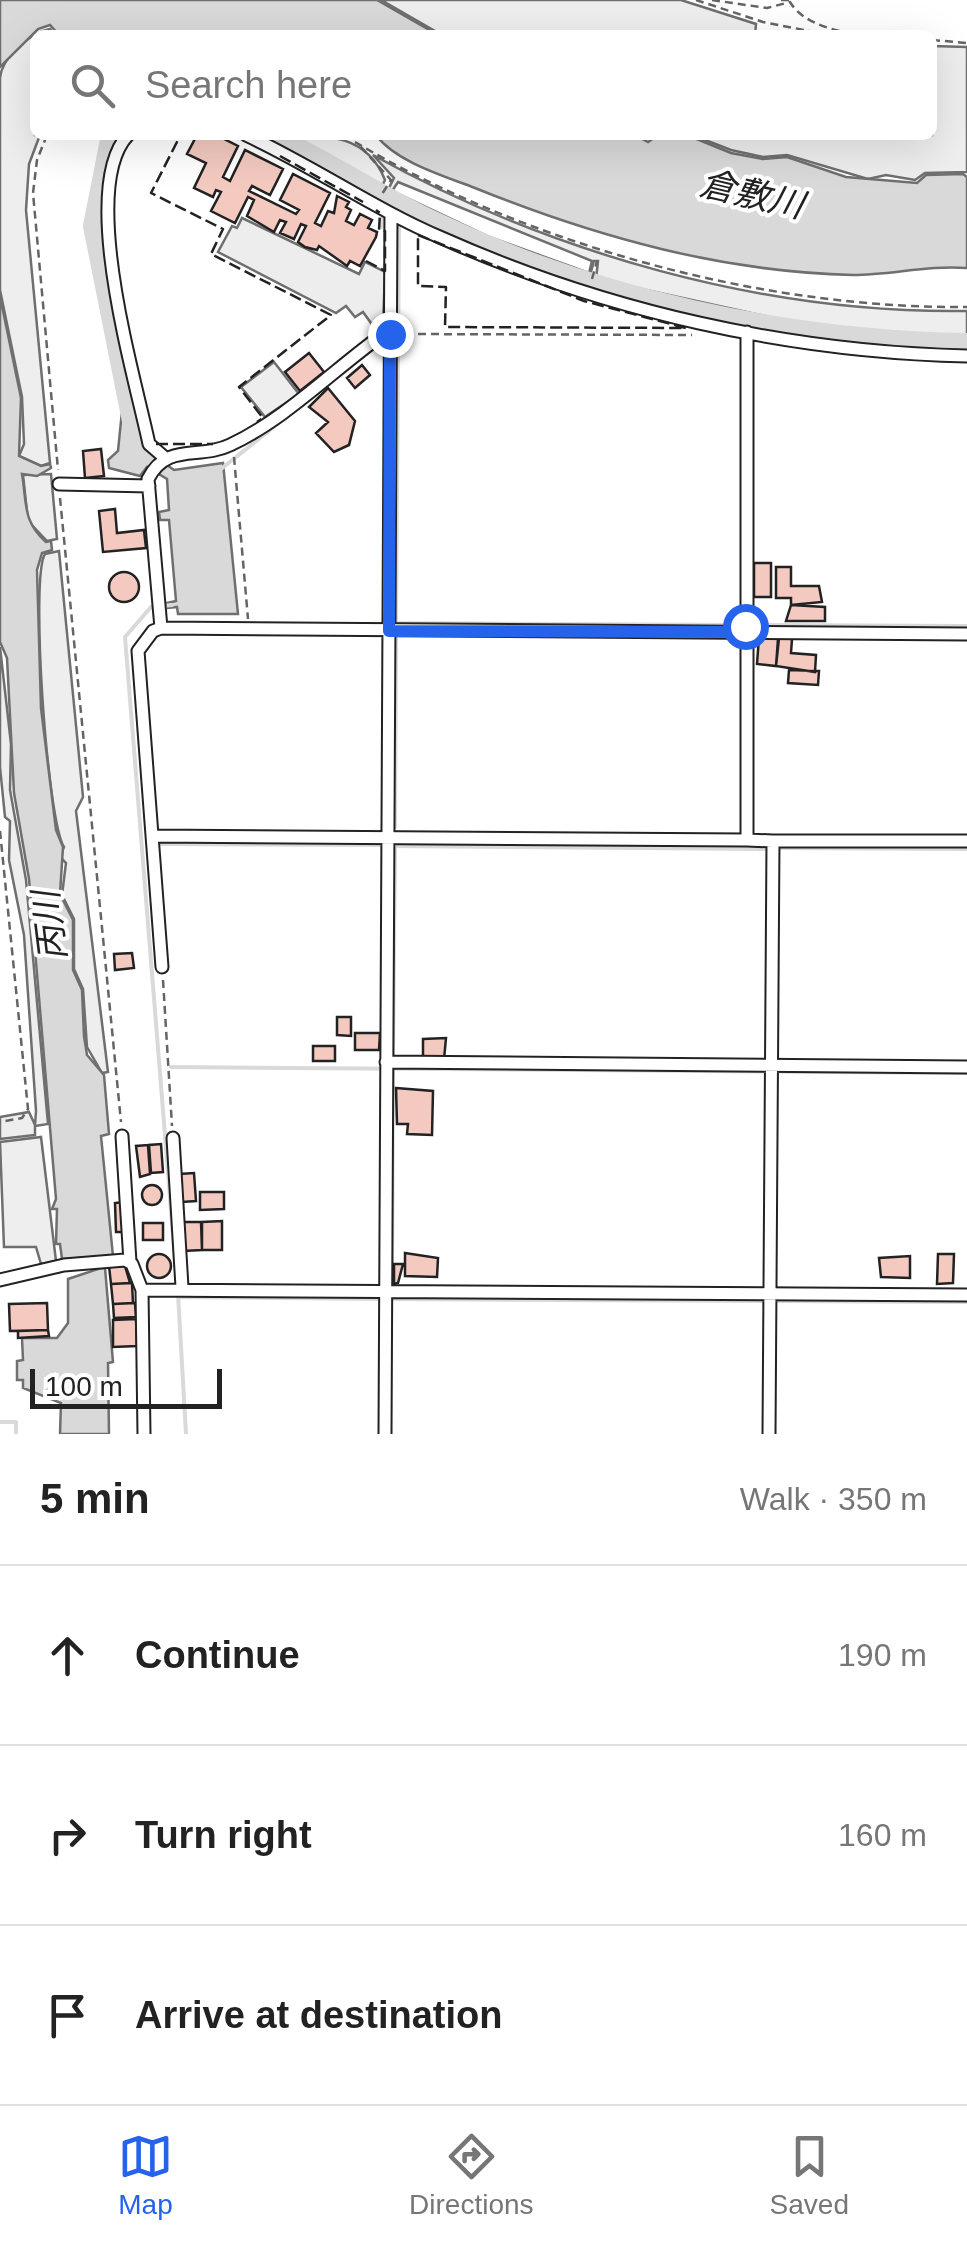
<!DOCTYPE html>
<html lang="en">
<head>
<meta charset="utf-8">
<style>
  body { margin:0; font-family:Arial,"Noto Sans JP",sans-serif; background:#f2f2f2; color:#222 }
  .scale { position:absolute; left:30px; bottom:25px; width:192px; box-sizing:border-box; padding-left:10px; border:5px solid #222; border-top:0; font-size:28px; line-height:35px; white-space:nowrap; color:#222; -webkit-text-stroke:8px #fff; paint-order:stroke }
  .stop { position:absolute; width:30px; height:30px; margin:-22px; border:8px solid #2563eb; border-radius:50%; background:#fff }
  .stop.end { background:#2563eb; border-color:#fff; box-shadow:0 2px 10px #0008 }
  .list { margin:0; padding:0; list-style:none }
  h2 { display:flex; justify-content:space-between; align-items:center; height:130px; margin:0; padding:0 40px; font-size:42px }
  h2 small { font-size:32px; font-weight:400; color:#767676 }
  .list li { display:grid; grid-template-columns:65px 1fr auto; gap:30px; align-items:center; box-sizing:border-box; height:180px; padding:0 40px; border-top:2px solid #e0e0e0 }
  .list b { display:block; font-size:38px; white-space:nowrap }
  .list em { font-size:32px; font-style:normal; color:#767676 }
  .icon { flex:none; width:55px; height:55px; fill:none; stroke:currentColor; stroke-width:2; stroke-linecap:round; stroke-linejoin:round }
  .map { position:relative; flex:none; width:967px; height:1434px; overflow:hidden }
  .search { position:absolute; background:#fff; box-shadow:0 10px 40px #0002; left:30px; right:30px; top:30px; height:110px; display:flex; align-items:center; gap:25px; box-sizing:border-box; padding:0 35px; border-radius:15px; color:#767676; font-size:38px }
  .sheet { height:670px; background:#fff }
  nav { display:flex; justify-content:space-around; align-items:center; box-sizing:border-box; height:140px; border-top:2px solid #e0e0e0; background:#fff; font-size:28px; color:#767676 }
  nav a { display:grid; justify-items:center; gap:5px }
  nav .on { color:#2563eb }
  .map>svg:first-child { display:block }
  .green { fill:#eee; stroke:#6f6f6f; stroke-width:2.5; fill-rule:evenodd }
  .parking { fill:#ededed; stroke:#6f6f6f; stroke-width:2.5 }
  .water { fill:#d9d9d9; stroke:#6f6f6f; stroke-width:2.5 }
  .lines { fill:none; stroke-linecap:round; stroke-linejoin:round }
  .stream { stroke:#d9d9d9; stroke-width:4 }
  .river { stroke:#d9d9d9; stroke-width:22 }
  .building { fill:#f3c9c0; stroke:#222; stroke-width:2.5 }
  .street-casing { stroke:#222; stroke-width:15 }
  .path { stroke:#646464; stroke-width:2.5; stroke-dasharray:8 5; stroke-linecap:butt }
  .street { stroke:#fff; stroke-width:11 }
  .fence { stroke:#222; stroke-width:2.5; stroke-dasharray:12 5; stroke-linecap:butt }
  .route { stroke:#2563eb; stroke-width:12 }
  .labels { text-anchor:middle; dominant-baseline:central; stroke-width:8; stroke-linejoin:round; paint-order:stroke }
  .water-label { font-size:35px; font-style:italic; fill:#222; stroke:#fff }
</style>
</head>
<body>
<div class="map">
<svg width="967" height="1434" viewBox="0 0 967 1434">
  <rect width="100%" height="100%" fill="#fff"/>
  <path class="green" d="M381,0H681L756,24L755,35H442Z
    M50,29L54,35H35V135H40L29,164L26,210L50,463L41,466L19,456L24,444L22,397L0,290V78C2,57 29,33 50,29Z
    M932,46L967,47V172L925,173L915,180L886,175L868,179L787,155L763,157L731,150L692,135H932Z
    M284,135C326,135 367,134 385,180L381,188Z
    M373,155C550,253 763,314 967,311V337L824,329L596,279L598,261H594L590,275L487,238L388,190L394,178ZM398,182L592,261L589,273L487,236L392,191Z
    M274,362L299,394L265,417L241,387Z
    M51,474L57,539L47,541L28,521L23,475Z
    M59,551L83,797L76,811L108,1072L102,1073L87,1047L83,989L74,969V919L62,895L66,863L60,857L64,847C47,821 30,576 45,554Z
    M0,647L11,744L10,790L26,880L48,1124L35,1126V1135L0,1139V1117L29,1112L35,1125L36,1111L24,935L9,860L10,821L5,817L0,767Z
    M41,1137L56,1261L41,1264L36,1247H4L0,1142Z"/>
  <path class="parking" d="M242,218L359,274L365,262L385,272L383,325L376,330L363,312L355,317L346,306L336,313L218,252L232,226L237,228Z"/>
  <path class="water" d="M0,0H377L438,35H59L50,25L38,29L0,67Z
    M376,135H635L648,142L658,135H687L731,153L763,159L787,157L846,177L917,183L926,175L963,174L967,177V268C928,265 891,275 853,275C722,272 596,237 475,188C444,176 396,162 376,135Z
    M0,296L21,398L19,456L41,466L50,464L51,468L37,476L22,474C27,502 22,521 46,542L51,541L52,550L42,553L37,570L41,708L56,830L63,847L60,894L73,920V970L82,990L84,1036L87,1055L104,1075L109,1134L101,1136L113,1256L62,1259L60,1244H56L57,1209H52L56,1199L29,879L14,793L7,658L0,642Z
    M135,399L145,449L174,470L223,463L238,614H178L177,607L168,608L167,603L176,601L169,520H160L159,512L169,510L167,479L147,467L140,476L109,468L108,460L118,451L123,401Z
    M101,1268H105L113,1362L108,1363L109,1434H60L61,1403L23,1388V1380H17V1361L23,1360L22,1338H57L68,1323V1279Z"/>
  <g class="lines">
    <path class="stream" d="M389,205L392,200
      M405,214L408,210
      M382,227L383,214
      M221,469L379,343
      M172,605L151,607L125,637L175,1260
      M397,623L742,625
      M396,624L399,225
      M752,625L967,626
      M395,827L396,635
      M157,844L383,845
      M392,846L768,849
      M777,848L967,849
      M393,1058L395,847
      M171,1067L967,1073
      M392,1282L393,1067
      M178,1294L186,1434
      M178,1297L380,1299
      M390,1299L763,1301
      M777,1301L967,1302
      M0,1422H16V1434"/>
    <path class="river" d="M112,135L94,226L134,426
      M270,135C326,161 376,195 431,221C595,300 785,341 967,344"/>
  </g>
  <path class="building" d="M197,135H216L238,146L223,177L230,181L245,150L283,169L270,195L252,186L249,191L296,214L299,210L280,200L293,174L330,193L315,223L321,226L328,211L334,213L337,196L349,202L346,207L351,210L346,221L354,225L360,214L372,220L368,228L377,232L376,237L360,266L350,261L347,266L319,246L317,250L305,247L298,242L306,226L301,224L294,239L280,233L286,222L280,220L274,232L247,216L254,200L248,197L235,223L211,211L221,192L216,190L213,197L194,188L206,163L187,154Z
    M309,353L324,372L300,391L285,372Z
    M362,365L370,375L355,388L347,378Z
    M328,388L355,421L349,445L334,452L316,433L328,422L309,407Z
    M101,449L104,476L85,478L83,451Z
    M115,509L117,533L144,530L146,548L103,552L99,511Z
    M754,563H771V597H754Z
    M776,567H791V586H819L822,602L791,605V598H776Z
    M109 587a15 15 0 1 1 30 0a15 15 0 1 1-30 0Z
    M791,605L825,607V621H786Z
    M759,637L778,639L776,666L757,664Z
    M779,638L792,639L791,653L816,655L815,672L776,666Z
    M789,670L819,671L818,685L788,683Z
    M132,953L134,968L115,970L114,954Z
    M337,1017H351V1036L337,1035Z
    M355,1033H380L379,1050H355Z
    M446,1038L444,1059H423V1039Z
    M313,1046H335V1061H313Z
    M396,1088L433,1091L432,1135L407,1134L408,1124H397Z
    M161,1144L163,1172L151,1173L149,1145Z
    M148,1145L150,1174L140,1177L136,1146Z
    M194,1173L196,1201L182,1202L179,1174Z
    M142 1195a10 10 0 1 1 20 0a10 10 0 1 1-20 0Z
    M200,1192H224V1209L200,1210Z
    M124,1202L125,1232H116L115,1203Z
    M222,1221V1250H202V1222Z
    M182,1222H201L202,1250L183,1251Z
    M143,1223H163V1240H143Z
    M405,1253L438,1258L437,1277L405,1276Z
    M938,1254H954L953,1283L937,1284Z
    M147 1266a12 12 0 1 1 24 0a12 12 0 1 1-24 0Z
    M910,1256V1278L881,1277L879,1258Z
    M394,1264H403L398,1283L394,1284Z
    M109,1266H125L130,1283L111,1284Z
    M132,1283L133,1303L113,1304L111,1284Z
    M47,1303L48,1330L10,1331L9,1304Z
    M135,1303L136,1317L114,1318L113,1304Z
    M136,1319L137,1346L113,1347V1320Z
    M48,1330L49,1336L18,1338V1331Z"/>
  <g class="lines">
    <g class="street-casing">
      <path id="street" d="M128,135C78,188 135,377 149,444L164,457
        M246,135C313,166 374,209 442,238C606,311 787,352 967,356
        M389,330C337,366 288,418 230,445C199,460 167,442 148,479L161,628L967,634
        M747,332V840L773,841L769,1434
        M59,484L149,486
        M161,628L153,631L138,651L162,967
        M152,836L747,840
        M773,841H967
        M386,1062L967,1067
        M122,1136L130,1262
        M173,1138L182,1287
        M0,1280L64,1265L125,1260L132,1264L142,1290L144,1434
        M142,1290L967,1295
        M385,1434L391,214"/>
    </g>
    <path class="path" d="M696,0L763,22L830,35
      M712,0L767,8L790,2C804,25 837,31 861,35
      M781,0H792
      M932,40L967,43
      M47,135L37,160L33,193L58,470
      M343,135L354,142
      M355,142C530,246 764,309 967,307
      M361,147L391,180L382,194
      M592,279L597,261
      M405,334L692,335
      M234,457L248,619
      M60,498L121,1122
      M0,831L28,1109L22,1118L0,1122
      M163,980L172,1126"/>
    <use href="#street" class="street"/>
    <path class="fence" d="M166,135L179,138L151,193L223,229L211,254L331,315L239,387L263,418L257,422
      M186,138L187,135
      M280,156L363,202
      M418,235L584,301L686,328L445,327L446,287L418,286Z
      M366,261L385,271V231L379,230L380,213L376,210
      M156,444H213"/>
  </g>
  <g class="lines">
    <path class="route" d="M390,334L389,631L745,632V626"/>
  </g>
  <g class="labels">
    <g class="water-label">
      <text transform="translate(752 194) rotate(13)">倉敷川</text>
      <text transform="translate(49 926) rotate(-97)">丙川</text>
    </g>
  </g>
</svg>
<div class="scale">100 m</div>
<div class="stop" style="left:745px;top:626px"></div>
<div class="stop end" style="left:390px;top:334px"></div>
<div class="search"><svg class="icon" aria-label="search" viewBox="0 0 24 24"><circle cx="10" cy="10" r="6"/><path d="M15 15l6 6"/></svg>Search here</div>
</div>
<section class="sheet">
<h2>5 min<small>Walk · 350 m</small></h2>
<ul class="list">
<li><svg class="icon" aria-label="ahead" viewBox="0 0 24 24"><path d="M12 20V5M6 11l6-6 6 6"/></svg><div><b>Continue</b></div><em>190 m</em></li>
<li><svg class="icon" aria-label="right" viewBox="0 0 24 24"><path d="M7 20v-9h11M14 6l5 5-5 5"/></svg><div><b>Turn right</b></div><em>160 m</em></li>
<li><svg class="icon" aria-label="arrive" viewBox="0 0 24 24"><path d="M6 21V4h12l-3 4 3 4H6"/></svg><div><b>Arrive at destination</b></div></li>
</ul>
</section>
<nav>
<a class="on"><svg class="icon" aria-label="map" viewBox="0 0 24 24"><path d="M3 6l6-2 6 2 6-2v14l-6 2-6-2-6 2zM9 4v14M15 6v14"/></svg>Map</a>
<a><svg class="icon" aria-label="directions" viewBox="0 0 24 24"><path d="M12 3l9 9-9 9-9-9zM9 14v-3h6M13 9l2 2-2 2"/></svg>Directions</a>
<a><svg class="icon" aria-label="saved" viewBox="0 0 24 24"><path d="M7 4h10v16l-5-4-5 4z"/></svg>Saved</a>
</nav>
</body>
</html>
